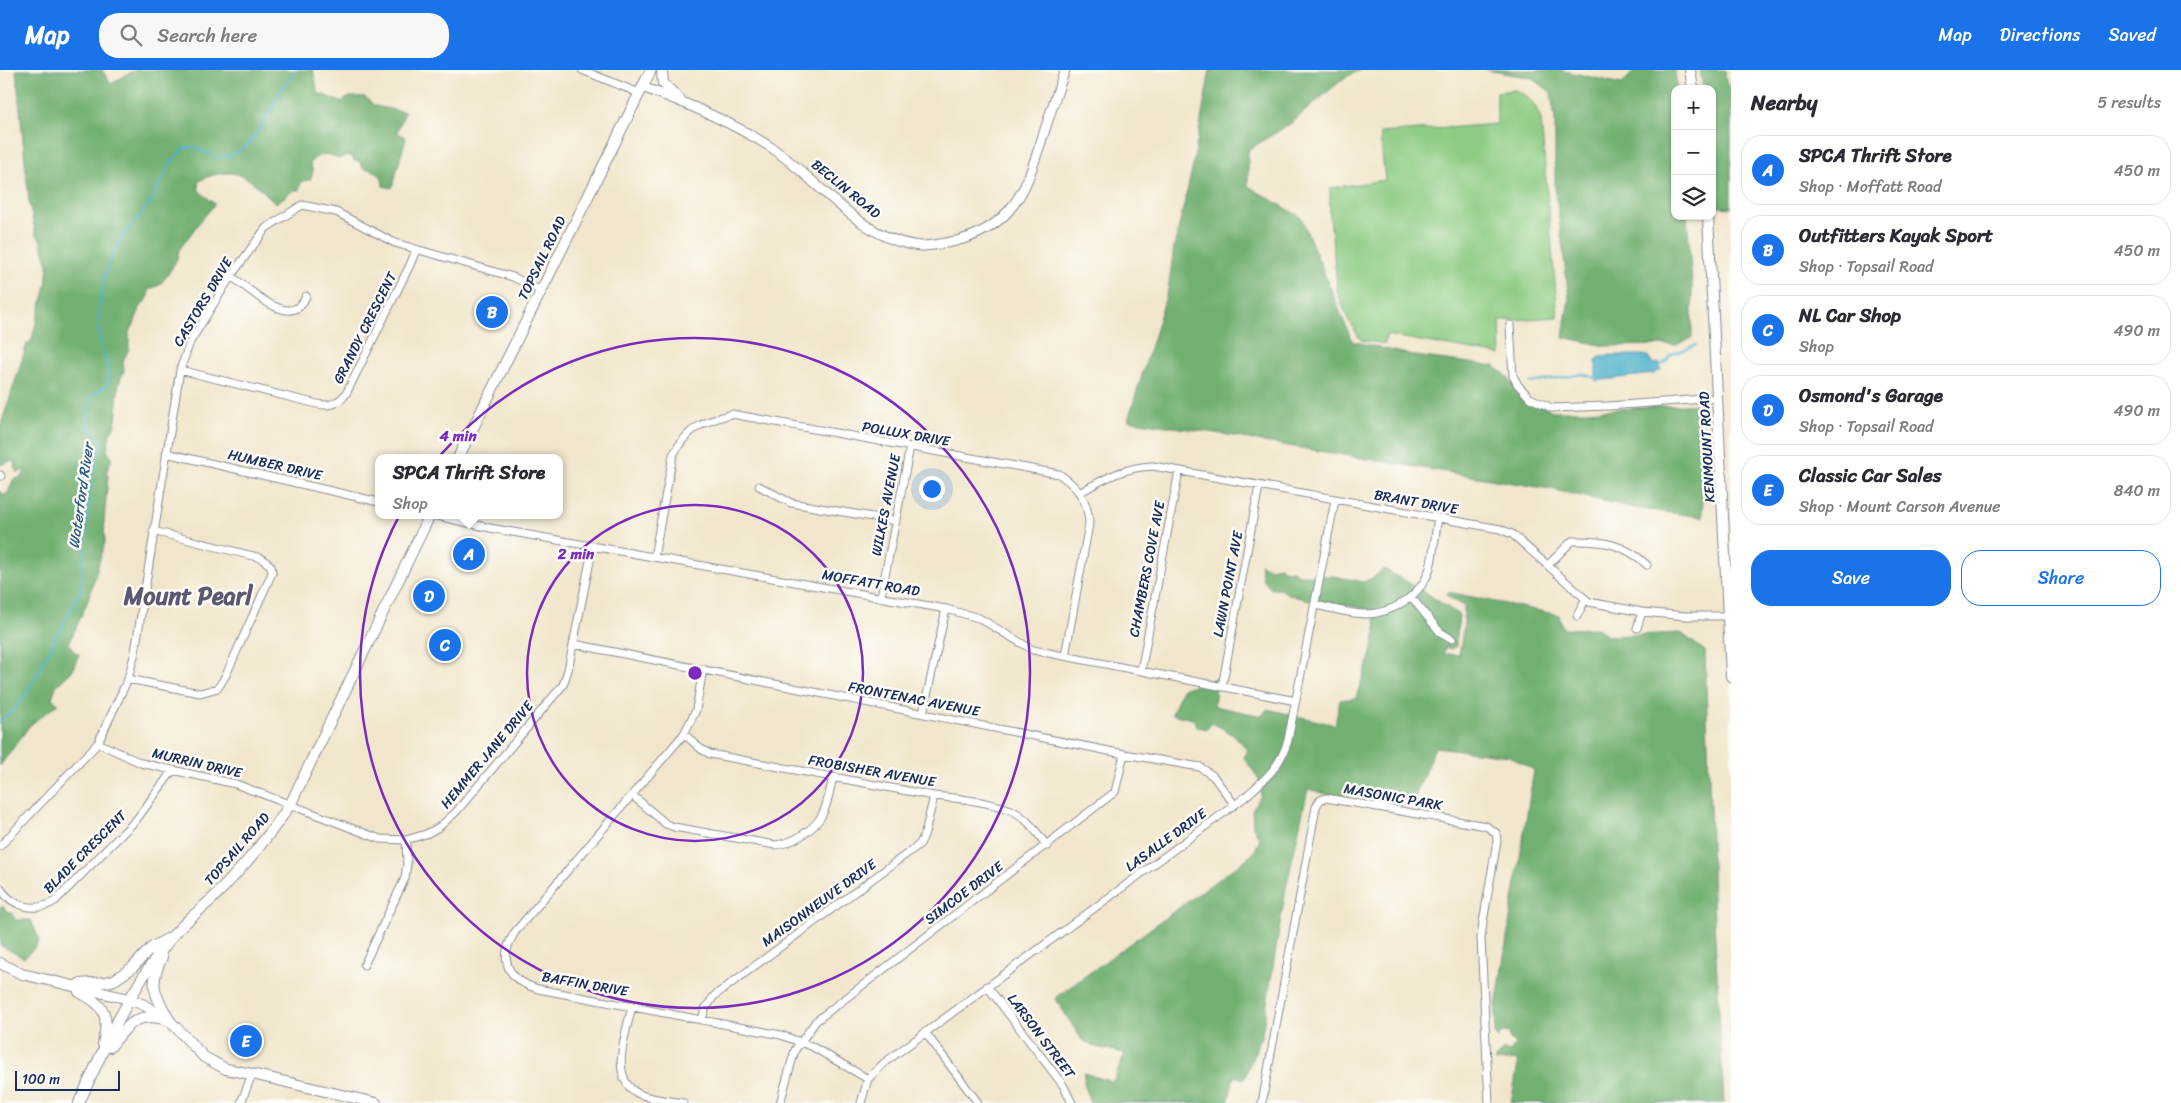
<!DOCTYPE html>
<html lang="en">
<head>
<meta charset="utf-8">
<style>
  body { margin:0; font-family:Sriracha,sans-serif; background:#f7f7f7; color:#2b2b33 }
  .controls { position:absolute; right:15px; top:15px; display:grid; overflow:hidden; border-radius:10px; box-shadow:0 1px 4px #0004 }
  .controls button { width:45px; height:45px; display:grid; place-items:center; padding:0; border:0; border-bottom:1px solid #e1e1e2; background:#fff; color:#2b2b33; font:25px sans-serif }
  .scale { position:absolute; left:15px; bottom:12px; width:105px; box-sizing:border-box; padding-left:5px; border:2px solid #1b2f5e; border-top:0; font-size:14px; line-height:18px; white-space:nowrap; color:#1b2f5e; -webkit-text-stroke:4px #fdfcf7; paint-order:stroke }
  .you { position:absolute; left:931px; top:418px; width:18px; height:18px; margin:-12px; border:4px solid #fff; border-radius:50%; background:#1a73e8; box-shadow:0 0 0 8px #1a73e833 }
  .badge { display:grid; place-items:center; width:32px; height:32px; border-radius:50%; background:#1a73e8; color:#fff; font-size:16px; font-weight:700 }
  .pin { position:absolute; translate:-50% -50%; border:2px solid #fff; box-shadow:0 1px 5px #0006 }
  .popup { position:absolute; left:375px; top:384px; width:188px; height:65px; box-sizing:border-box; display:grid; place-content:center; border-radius:10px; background:#fff; filter:drop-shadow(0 1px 4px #0005); font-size:16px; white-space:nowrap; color:#7c7c81 }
  .popup b { font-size:19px; color:#2b2b33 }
  .popup::after { content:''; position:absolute; left:50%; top:100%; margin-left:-10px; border:10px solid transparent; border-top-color:#fff }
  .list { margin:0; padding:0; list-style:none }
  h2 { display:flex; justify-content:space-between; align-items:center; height:65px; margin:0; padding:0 20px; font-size:21px }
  h2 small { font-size:16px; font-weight:400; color:#7c7c81 }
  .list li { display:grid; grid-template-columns:32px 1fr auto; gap:15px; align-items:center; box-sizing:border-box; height:70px; margin:0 10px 10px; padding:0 10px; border:1px solid #e1e1e2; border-radius:20px }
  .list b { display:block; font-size:19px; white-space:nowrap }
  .list p { margin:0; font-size:16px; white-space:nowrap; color:#7c7c81 }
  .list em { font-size:16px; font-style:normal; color:#7c7c81 }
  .actions { display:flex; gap:10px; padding:15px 20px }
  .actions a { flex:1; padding:11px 0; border:1px solid #1a73e8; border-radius:20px; text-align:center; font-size:18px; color:#1a73e8 }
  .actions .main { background:#1a73e8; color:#fff }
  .icon { flex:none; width:28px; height:28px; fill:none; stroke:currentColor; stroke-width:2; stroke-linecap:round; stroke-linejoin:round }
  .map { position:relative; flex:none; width:1731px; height:1033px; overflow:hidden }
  header { display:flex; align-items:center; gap:30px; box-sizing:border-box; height:70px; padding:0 25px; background:#1a73e8; color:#fff }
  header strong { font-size:24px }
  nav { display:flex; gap:28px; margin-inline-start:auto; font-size:18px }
  .search { width:350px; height:45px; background:#f7f7f7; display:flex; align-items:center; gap:12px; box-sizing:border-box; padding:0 18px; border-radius:20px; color:#7c7c81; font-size:19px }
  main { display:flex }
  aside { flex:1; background:#fff }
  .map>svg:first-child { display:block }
  .green { fill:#8ecc83; stroke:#547e70 }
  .forest { fill:#72b071; stroke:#467068 }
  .water { fill:#4cb0cb; stroke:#347094 }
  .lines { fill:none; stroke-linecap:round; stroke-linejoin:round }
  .stream { stroke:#4cb0cb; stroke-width:2 }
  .minor-casing { stroke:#868a94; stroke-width:9 }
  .tertiary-casing { stroke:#868a94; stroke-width:11 }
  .secondary-casing { stroke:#868a94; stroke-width:12 }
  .primary-casing { stroke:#868a94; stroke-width:12 }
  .minor { stroke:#fff; stroke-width:7 }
  .tertiary { stroke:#fff; stroke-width:9 }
  .secondary { stroke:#fff; stroke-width:10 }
  .primary { stroke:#fff; stroke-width:10 }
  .ring { fill:none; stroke:#7b2cbf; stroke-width:2.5 }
  .labels { text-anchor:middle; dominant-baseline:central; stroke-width:5; stroke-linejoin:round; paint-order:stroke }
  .street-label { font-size:14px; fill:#1b2f5e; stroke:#fdfcf7 }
  .water-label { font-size:15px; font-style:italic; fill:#2c5c84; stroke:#fdfcf7 }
  .town-label { font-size:24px; font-weight:bold; fill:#5c5872; stroke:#fdfcf7 }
  .centre { fill:#7b2cbf; stroke:#fdfcf7; stroke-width:2.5 }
  .ring-label { font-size:15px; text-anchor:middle; font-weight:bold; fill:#7b2cbf; stroke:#fdfcf7; stroke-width:5; stroke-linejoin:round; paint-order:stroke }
</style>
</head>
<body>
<header>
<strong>Map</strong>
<div class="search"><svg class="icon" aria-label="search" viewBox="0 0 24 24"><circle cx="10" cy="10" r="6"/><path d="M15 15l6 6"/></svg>Search here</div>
<nav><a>Map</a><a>Directions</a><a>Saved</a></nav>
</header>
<main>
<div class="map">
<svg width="1731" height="1033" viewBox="0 0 1731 1033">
  <rect width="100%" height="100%" fill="#fdfcf7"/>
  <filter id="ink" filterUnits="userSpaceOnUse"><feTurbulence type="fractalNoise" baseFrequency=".02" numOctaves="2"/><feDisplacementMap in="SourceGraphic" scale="10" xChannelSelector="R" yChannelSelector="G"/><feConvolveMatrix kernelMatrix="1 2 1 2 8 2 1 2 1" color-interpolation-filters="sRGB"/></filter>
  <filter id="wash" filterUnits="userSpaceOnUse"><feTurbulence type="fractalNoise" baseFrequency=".0096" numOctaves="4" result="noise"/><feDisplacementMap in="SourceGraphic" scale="20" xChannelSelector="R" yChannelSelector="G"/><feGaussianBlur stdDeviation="1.12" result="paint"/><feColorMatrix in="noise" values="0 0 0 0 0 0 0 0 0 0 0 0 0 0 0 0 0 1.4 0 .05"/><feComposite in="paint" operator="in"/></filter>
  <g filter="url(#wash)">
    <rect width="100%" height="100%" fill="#f1e6cb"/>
    <path class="green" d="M1515,20C1530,27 1536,34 1541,50L1558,247L1500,251L1501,285L1386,265L1385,274L1361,270L1348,249L1338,225L1330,148V118L1385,110L1380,63L1497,54V22Z"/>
    <path class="forest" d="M16,0H102L111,14L135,0H313L318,23L341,32L350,27H365L375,36L405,42L397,62L406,68L392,118L383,116L382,108L375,101L363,98L359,91H354L352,86H345L338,89C329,82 316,83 310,94L313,101L311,109L301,112L299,120H294L276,133C265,124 252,108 237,104C226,101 207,105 198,112L199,121L215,134L198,154L179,180L177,189L167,206L158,216L149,219L147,230C136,238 138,252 129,262V279L123,291L124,301L119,313L117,331V343L115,355L110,363L107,381L112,388L106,403L108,406L104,451L105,472L87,533L69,573L73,581L79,584L72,601L56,616L52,628L58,634L30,655L0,696V421L4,425L8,423L13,410L22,407L26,399L18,403L15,400V393L10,391L0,395V358L27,274L31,272L46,216L48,195L40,169L36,165L29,132Z
      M1210,0H1360L1344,8L1290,54L1248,80V116L1301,147L1352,271L1415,286L1494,296L1505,304L1524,330L1553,341H1585L1698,334L1701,378L1703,447L1634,438L1550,419L1258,371C1215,361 1171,358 1128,350L1168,220L1174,177L1192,100Z
      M1487,0H1560L1622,14L1635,0H1675L1677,19H1675V146H1687L1692,213V268L1676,275L1605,276L1563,267L1569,228L1555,116V49L1551,22L1532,8Z
      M1700,0H1725L1726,12L1731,23V138L1718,137L1712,85V19H1703Z
      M1260,494L1269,498L1280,496L1284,501L1294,500L1298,505L1333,506L1363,512L1373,508L1384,499L1422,520L1459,545L1456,576L1451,579L1445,577L1444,584L1459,585L1464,554V536L1447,526L1448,522L1559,545L1563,559L1598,558L1607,566L1681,563L1705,581L1713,832L1724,1033H1511L1518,994L1516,990L1495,992L1498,985L1503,980L1510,982L1516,974L1510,970L1509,962L1502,963L1498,968L1495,965L1496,936L1534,700L1509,686L1435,677L1414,729L1346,724L1341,728L1308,719L1286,818L1262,964L1244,1009L1234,1006L1228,1033H1090L1084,1013V1003L1113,1012L1125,983L1096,977L1082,970L1055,928L1253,784L1260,770L1253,756L1252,740L1261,725L1259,709L1244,688L1247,680C1239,667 1226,660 1212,653L1207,659L1198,657L1193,649L1172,644L1182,619L1217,608L1214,636L1262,646L1267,639L1335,655L1340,630L1356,628C1362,605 1384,563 1372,541C1348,532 1296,534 1281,519H1271L1263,511Z
      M0,837H4L7,842L12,843L15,850H31C40,874 45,868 24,888L0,875Z"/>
    <path class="water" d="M1611,285H1644L1648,286L1653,294L1659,293L1661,300L1653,304L1596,311V290L1600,287Z"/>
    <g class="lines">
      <path class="stream" d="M1660,296L1667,291L1670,285L1696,275
        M1530,313L1583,304L1596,308
        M0,651L15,639L28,621L80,522L91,410L101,369L88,358V341L91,327L108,314C108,309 109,304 108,299C106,286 99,276 99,263C98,232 102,203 118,175C127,159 141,145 152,129C161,114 169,89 184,79C196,71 208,89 222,87C256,82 267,43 282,18C286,12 292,6 296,0"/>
    </g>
  </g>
  <g filter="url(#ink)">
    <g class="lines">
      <g class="minor-casing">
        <path id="minor" d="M582,0L639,23
          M231,206C250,219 292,262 306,226
          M1510,255L1513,306L1518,315L1530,328L1552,338L1608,336L1718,328
          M180,300L317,334C330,337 340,333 347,322L410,195L416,180
          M166,383L379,432
          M0,405L1,406
          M759,416L791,433L896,451
          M1081,422C1105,408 1125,397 1153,396L1500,459L1512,464L1589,532L1642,542L1686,546H1731
          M433,445L490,458L946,539L979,548L1033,580L1296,631
          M654,487L673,385C688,357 703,352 732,344L1059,404C1078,417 1088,430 1089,454L1065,586
          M1548,495L1572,471C1602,470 1625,474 1647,495
          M881,526L910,377
          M1411,527L1440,562L1452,569
          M1315,535C1331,538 1349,544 1365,544C1393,544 1422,525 1430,498C1434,482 1435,465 1438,448
          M1577,546L1585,530
          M1637,558L1642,542
          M574,574L1124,684L1200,697L1213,706L1234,734
          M703,599L696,640L684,664L515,862C497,890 508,910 538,919L781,965L811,976L868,1009
          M1141,601L1179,401
          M128,609L200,623L218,618L226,605L272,503L271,496L261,488L153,461
          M1222,617L1259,416
          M923,643L946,539
          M684,664L701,679L710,684L934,726C957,728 990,732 1011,740C1027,747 1037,763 1047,776
          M98,673L141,693L236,714L380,769L406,770L426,764L439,757L456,742L563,615L568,600L593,476
          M632,725L666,754L674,757L775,775C792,774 814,760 822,745C828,734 830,719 833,707
          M0,776L98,673L128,609L135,582L180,300L190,272L231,206L266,158L302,135L336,142L395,173L513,207L541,221
          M0,818C12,837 36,843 55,831L136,750L173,700
          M364,895L405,808L407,794L406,770
          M987,916L1063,1015L1072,1033
          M632,936C627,961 608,1007 637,1023C650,1030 669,1030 683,1033
          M702,949L705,939L714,926L920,774L925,763L934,726
          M925,962L978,1033
          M241,1033L252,1004
          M780,1033L795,980L816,951L1115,722L1124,684
          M861,1033L868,1009L884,993L1244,728C1265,709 1280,698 1288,670L1335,430
          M1262,1033L1316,737L1320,730L1326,728L1486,756L1496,763L1497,771L1483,852L1481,869L1489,1033"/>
      </g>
      <g class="tertiary-casing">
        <path id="tertiary" d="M642,17C687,33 732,52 772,78C819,110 861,171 921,176C931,176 941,174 951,172C975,168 1000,154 1014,134C1027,117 1033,95 1040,75C1048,50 1056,25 1065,0"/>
      </g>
      <g class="secondary-casing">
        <path id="secondary" d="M129,929L144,935L170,951L204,987L226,999L252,1004L376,1033"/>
      </g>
      <g class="primary-casing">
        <path id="primary" d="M662,0L663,13L681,31
          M1690,0L1693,19
          M1708,146L1731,606
          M458,388L651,0
          M162,887C148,916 155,925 170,951
          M0,893L22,904L129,929
          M79,914L107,912L114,910L132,898L151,878L171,867
          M79,922C107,936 109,946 103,974
          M110,977C129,954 137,940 170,951
          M79,1033C105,975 131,917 171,868C183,853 199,841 213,828C242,799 267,769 290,735L430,445"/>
      </g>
      <use href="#minor" class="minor"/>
      <use href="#tertiary" class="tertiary"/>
      <use href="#secondary" class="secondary"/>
      <use href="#primary" class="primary"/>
    </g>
  </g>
  <g class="ring">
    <circle cx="695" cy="603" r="168"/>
    <circle cx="695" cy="603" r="335"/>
  </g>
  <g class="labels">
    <g class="street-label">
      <text transform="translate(846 119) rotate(39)">BECLIN ROAD</text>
      <text transform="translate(542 188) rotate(-64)">TOPSAIL ROAD</text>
      <text transform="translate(203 232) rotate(-59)">CASTORS DRIVE</text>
      <text transform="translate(365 258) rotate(-63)">GRANDY CRESCENT</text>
      <text transform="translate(906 364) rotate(10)">POLLUX DRIVE</text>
      <text transform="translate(1707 377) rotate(-93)">KENMOUNT ROAD</text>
      <text transform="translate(275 395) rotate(13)">HUMBER DRIVE</text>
      <text transform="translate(1416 432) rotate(10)">BRANT DRIVE</text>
      <text transform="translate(886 435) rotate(-79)">WILKES AVENUE</text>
      <text transform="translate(1147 499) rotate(-79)">CHAMBERS COVE AVE</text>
      <text transform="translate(871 513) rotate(10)">MOFFATT ROAD</text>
      <text transform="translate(1228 514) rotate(-79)">LAWN POINT AVE</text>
      <text transform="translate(914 629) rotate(11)">FRONTENAC AVENUE</text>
      <text transform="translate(487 685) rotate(-50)">HEMMER JANE DRIVE</text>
      <text transform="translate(197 693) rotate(13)">MURRIN DRIVE</text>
      <text transform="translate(872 701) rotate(10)">FROBISHER AVENUE</text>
      <text transform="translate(1393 727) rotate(10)">MASONIC PARK</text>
      <text transform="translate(1166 770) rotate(-36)">LASALLE DRIVE</text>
      <text transform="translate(237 779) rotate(-49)">TOPSAIL ROAD</text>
      <text transform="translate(85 782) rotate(-45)">BLADE CRESCENT</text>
      <text transform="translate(964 823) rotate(-37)">SIMCOE DRIVE</text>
      <text transform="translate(819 833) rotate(-36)">MAISONNEUVE DRIVE</text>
      <text transform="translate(585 914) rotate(10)">BAFFIN DRIVE</text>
      <text transform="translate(1041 966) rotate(53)">LARSON STREET</text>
    </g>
    <g class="water-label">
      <text transform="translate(81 426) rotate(-82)">Waterford River</text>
    </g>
    <g class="town-label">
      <text x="188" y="526">Mount Pearl</text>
    </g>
  </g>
  <circle cx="695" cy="603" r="8" class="centre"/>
  <g class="ring-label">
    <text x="458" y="371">4 min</text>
    <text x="576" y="489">2 min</text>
  </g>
</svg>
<div class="controls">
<button>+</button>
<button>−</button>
<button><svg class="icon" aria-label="layers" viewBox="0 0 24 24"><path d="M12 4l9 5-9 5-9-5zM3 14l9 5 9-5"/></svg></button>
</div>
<div class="scale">100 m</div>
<div class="you"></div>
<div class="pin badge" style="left:469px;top:484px">A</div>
<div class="popup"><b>SPCA Thrift Store</b>Shop</div>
<div class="pin badge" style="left:492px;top:242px">B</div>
<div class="pin badge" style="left:445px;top:575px">C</div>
<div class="pin badge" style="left:429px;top:526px">D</div>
<div class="pin badge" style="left:246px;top:971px">E</div>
</div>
<aside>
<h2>Nearby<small>5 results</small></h2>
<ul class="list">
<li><span class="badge">A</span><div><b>SPCA Thrift Store</b><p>Shop · Moffatt Road</p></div><em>450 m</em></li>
<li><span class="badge">B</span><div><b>Outfitters Kayak Sport</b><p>Shop · Topsail Road</p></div><em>450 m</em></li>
<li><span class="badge">C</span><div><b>NL Car Shop</b><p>Shop</p></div><em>490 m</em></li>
<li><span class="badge">D</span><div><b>Osmond's Garage</b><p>Shop · Topsail Road</p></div><em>490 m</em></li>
<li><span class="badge">E</span><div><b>Classic Car Sales</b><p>Shop · Mount Carson Avenue</p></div><em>840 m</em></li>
</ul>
<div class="actions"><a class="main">Save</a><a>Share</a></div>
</aside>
</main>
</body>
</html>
